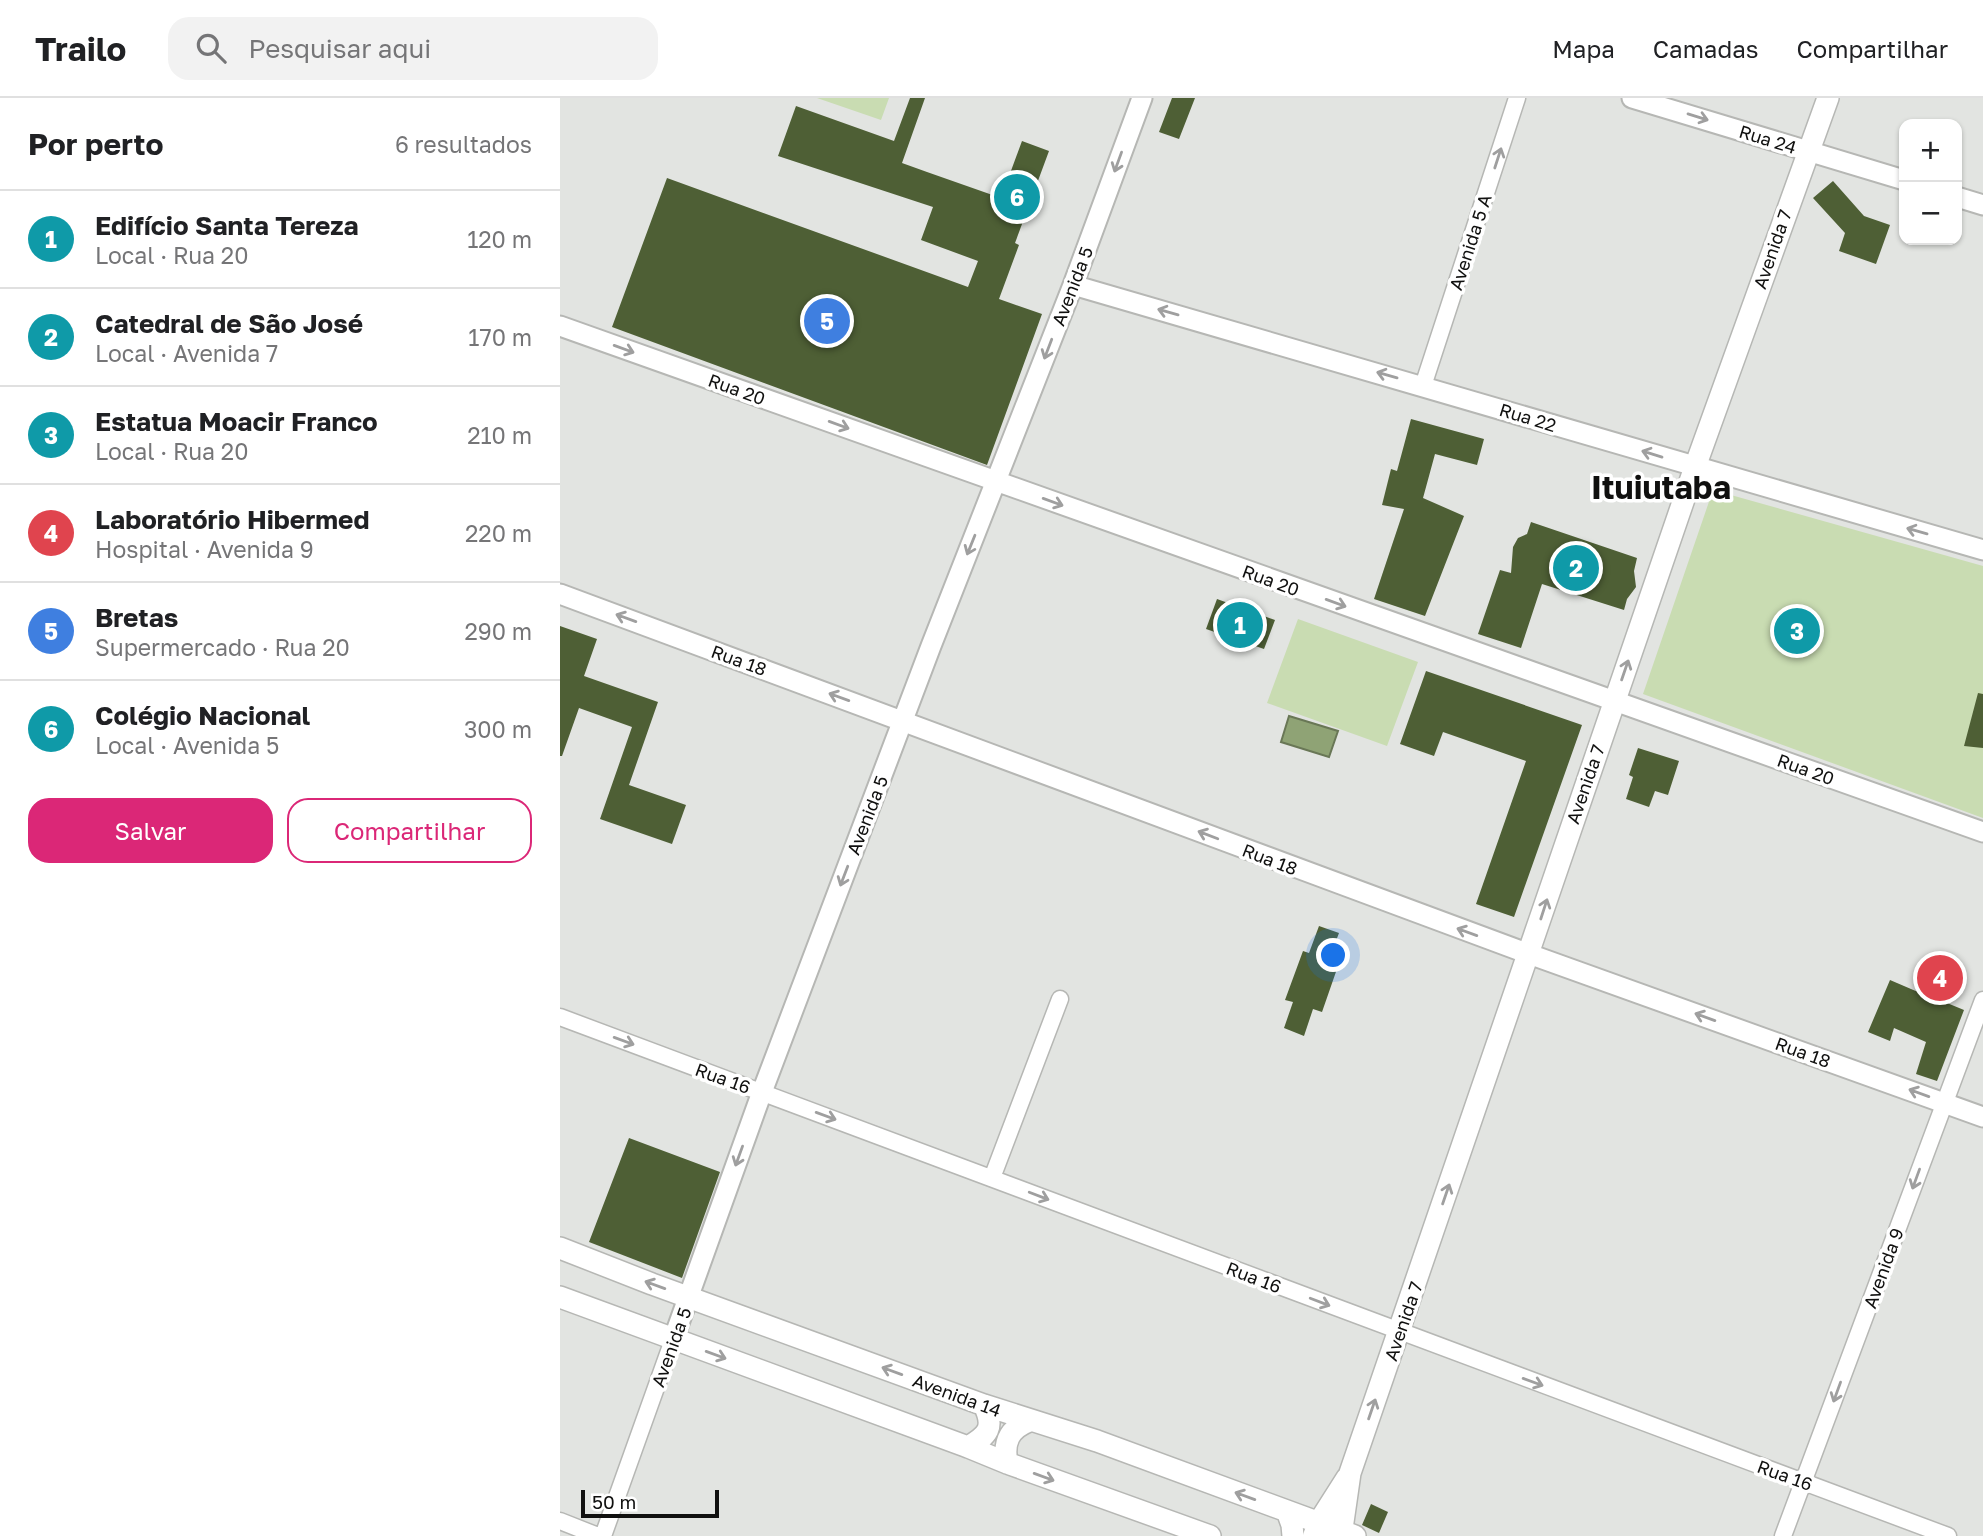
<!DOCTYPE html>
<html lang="pt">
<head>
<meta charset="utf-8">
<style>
  body { margin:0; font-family:"Golos Text",sans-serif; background:#f2f2f2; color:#202124 }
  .controls { position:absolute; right:21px; top:21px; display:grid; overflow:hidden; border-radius:14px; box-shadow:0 2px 5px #0004 }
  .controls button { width:63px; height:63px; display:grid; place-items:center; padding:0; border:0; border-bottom:2px solid #e0e0e0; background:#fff; color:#202124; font:35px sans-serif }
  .scale { position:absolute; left:21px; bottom:18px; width:138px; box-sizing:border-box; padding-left:7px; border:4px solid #10100f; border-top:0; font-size:19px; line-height:24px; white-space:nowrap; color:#10100f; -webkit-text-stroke:5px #fff; paint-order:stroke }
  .you { position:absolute; left:774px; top:858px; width:24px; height:24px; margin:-18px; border:5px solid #fff; border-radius:50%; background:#1a73e8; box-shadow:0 0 0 10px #1a73e833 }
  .badge { display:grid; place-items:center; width:46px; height:46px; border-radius:50%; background:#db2777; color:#fff; font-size:23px; font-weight:700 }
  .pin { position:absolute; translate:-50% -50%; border:4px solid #fff; box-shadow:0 2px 7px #0006 }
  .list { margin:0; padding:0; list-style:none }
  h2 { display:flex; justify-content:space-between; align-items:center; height:91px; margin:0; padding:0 28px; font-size:30px }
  h2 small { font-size:23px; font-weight:400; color:#757577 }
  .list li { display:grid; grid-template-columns:46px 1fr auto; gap:21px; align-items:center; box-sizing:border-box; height:98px; padding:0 28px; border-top:2px solid #e0e0e0 }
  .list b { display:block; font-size:26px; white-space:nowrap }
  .list p { margin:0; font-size:23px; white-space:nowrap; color:#757577 }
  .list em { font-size:23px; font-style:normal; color:#757577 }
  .actions { display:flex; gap:14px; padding:21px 28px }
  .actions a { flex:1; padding:16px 0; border:2px solid #db2777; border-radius:21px; text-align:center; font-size:24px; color:#db2777 }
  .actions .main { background:#db2777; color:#fff }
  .icon { flex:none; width:38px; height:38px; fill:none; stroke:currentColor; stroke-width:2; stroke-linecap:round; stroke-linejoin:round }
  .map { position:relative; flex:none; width:1423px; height:1438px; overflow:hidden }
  header { display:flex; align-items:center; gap:42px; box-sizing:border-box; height:98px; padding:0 35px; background:#fff; border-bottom:2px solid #e0e0e0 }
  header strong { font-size:33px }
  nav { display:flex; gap:38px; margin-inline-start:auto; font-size:24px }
  .search { width:490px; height:63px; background:#f2f2f2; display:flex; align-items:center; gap:18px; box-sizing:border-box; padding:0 24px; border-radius:21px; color:#757577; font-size:26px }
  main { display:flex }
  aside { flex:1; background:#fff }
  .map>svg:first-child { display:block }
  .green { fill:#c9dcb2 }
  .water { fill:#8fa375; stroke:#697756; stroke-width:2 }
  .building { fill:#4e5f35 }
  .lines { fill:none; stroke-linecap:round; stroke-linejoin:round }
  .minor-casing { stroke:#b6b7b4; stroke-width:19 }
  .tertiary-casing { stroke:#b6b7b4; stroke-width:23 }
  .secondary-casing { stroke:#b6b7b4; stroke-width:24 }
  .minor { stroke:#fff; stroke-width:16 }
  .tertiary { stroke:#fff; stroke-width:19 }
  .secondary { stroke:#fff; stroke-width:21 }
  .oneway { stroke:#9f9f9f }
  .labels { text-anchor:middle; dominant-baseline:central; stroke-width:7; stroke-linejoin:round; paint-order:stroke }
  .street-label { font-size:18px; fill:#10100f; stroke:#fff }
  .town-label { font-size:32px; font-weight:bold; fill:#10100f; stroke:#fff }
</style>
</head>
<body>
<header>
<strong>Trailo</strong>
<div class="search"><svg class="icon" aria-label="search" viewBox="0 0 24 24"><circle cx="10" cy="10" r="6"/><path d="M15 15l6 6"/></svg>Pesquisar aqui</div>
<nav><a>Mapa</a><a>Camadas</a><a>Compartilhar</a></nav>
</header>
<main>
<aside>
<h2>Por perto<small>6 resultados</small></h2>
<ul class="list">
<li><span class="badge" style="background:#0f9aa8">1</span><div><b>Edifício Santa Tereza</b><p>Local · Rua 20</p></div><em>120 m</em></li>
<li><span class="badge" style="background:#0f9aa8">2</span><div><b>Catedral de São José</b><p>Local · Avenida 7</p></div><em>170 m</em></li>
<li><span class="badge" style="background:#0f9aa8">3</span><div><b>Estatua Moacir Franco</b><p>Local · Rua 20</p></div><em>210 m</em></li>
<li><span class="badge" style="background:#e0444e">4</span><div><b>Laboratório Hibermed</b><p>Hospital · Avenida 9</p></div><em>220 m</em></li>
<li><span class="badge" style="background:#3f7fe0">5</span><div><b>Bretas</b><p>Supermercado · Rua 20</p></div><em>290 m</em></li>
<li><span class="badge" style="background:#0f9aa8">6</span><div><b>Colégio Nacional</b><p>Local · Avenida 5</p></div><em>300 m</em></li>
</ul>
<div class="actions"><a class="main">Salvar</a><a>Compartilhar</a></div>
</aside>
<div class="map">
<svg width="1423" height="1438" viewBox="0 0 1423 1438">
  <rect width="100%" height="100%" fill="#e2e4e1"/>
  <path class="green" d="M257,0H329L321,22Z
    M1153,392L1423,468V720L1083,596Z
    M738,521L858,564L827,648L707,605Z"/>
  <path class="water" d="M729,618L778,633L769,659L721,644Z"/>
  <path class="building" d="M350,0H365L342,65L367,74L441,100L462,43L489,53L455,145L459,147L439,201L482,216L427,367L52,229L107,80L408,189L418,163L361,142L373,109L218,58L236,8L334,43Z
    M612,0H635L619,41L599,34Z
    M1273,83L1304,118L1330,127L1316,166L1279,153L1285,135L1253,100Z
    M851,321L924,341L917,367L875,356L863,400L904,418L865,518L814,501L844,411L822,407L831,371L837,373Z
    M971,424L1077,460L1074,473L1076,489L1067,501L1064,512L982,486L961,550L918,536L940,472L951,475L953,449L958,440L967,436Z
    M657,501L715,522L704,551L646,531Z
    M0,528L37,541L24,578L98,604L69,687L126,707L112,746L40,721L72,629L19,610L2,658H0Z
    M866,573L1022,627L954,819L916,806L966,663L883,634L874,658L840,646Z
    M1418,595L1423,596V650L1404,648Z
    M1078,650L1119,663L1108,697L1095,693L1089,709L1066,701L1073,679L1069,677Z
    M759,828L779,835L768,864L778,868L762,914L753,911L744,938L724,930L733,904L725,902L743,853L749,855Z
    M1370,864L1399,875L1387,905L1404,912L1377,983L1356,976L1366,944L1334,930L1330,943L1308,934L1330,882L1358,894Z
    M69,1040L160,1074L122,1180L29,1144Z
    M811,1406L828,1414L819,1435L802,1427Z"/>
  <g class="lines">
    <g class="minor-casing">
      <path id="minor" d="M863,288L957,0
        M0,919L1388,1438
        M432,1080L500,901
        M0,1423L38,1438
        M43,1438L113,1242
        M1223,1438L1423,902"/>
    </g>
    <g class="tertiary-casing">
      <path id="tertiary" d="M1072,0L1344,82
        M1397,99L1423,107
        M513,187L1423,452
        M0,228L1423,734
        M0,496L969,856L1423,1019
        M113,1242L202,994L371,548L513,187L582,0"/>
    </g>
    <g class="secondary-casing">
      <path id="secondary" d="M0,1150L92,1186L424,1307L537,1343L795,1438
        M0,1199L408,1349L447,1365L650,1438
        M408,1349C428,1337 435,1330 424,1307
        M447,1365C443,1344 449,1331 469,1323
        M727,1413L732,1427L733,1438
        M754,1437L759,1424L787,1380
        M781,1438L790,1375L1135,369L1268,0"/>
    </g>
    <use href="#minor" class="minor"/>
    <use href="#tertiary" class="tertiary"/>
    <use href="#secondary" class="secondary"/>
  </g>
  <defs><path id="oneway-shaft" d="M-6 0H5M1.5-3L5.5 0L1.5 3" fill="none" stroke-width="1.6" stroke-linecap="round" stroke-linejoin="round" transform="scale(1.75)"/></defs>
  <g class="oneway">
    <use href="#oneway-shaft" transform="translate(1138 19) rotate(17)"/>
    <use href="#oneway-shaft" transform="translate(938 60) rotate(-72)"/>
    <use href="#oneway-shaft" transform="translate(558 64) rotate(110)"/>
    <use href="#oneway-shaft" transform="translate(608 214) rotate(-164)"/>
    <use href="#oneway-shaft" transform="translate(64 251) rotate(20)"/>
    <use href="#oneway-shaft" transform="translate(488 251) rotate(111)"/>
    <use href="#oneway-shaft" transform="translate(827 277) rotate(-164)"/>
    <use href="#oneway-shaft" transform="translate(279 327) rotate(20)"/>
    <use href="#oneway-shaft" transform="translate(1092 356) rotate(-163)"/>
    <use href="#oneway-shaft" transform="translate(493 404) rotate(20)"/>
    <use href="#oneway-shaft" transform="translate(1357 433) rotate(-164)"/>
    <use href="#oneway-shaft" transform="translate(411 447) rotate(112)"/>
    <use href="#oneway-shaft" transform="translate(776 505) rotate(20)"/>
    <use href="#oneway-shaft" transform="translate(66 520) rotate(-160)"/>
    <use href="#oneway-shaft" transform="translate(1065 572) rotate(-71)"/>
    <use href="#oneway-shaft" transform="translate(279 599) rotate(-160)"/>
    <use href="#oneway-shaft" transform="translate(648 737) rotate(-159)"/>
    <use href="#oneway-shaft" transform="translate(284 778) rotate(111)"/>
    <use href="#oneway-shaft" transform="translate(984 811) rotate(-72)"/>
    <use href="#oneway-shaft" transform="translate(907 834) rotate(-160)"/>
    <use href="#oneway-shaft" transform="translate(1145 919) rotate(-160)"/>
    <use href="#oneway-shaft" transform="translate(64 943) rotate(20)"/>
    <use href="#oneway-shaft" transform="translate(1359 995) rotate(-160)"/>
    <use href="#oneway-shaft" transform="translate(266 1018) rotate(20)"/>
    <use href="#oneway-shaft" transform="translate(179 1058) rotate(110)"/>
    <use href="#oneway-shaft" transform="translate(1356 1081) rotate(110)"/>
    <use href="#oneway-shaft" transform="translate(886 1096) rotate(-71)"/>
    <use href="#oneway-shaft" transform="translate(479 1098) rotate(21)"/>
    <use href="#oneway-shaft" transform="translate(95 1187) rotate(-160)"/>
    <use href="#oneway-shaft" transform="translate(760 1204) rotate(21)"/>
    <use href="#oneway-shaft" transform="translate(156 1257) rotate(20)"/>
    <use href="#oneway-shaft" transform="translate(332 1273) rotate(-160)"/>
    <use href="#oneway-shaft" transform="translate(973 1284) rotate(20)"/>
    <use href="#oneway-shaft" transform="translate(1277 1294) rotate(110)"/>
    <use href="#oneway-shaft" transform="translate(812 1311) rotate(-71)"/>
    <use href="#oneway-shaft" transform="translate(484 1379) rotate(20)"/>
    <use href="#oneway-shaft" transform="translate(685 1398) rotate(-160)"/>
  </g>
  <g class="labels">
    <g class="street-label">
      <text transform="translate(1208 41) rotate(17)">Rua 24</text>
      <text transform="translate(910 144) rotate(-72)">Avenida 5 A</text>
      <text transform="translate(1212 151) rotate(-71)">Avenida 7</text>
      <text transform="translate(512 188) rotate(-69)">Avenida 5</text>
      <text transform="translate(177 291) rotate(20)">Rua 20</text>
      <text transform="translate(968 319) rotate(17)">Rua 22</text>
      <text transform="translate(711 482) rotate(20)">Rua 20</text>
      <text transform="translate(179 562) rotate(20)">Rua 18</text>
      <text transform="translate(1246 671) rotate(20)">Rua 20</text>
      <text transform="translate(1025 686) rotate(-71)">Avenida 7</text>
      <text transform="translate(307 717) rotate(-69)">Avenida 5</text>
      <text transform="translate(710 761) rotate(21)">Rua 18</text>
      <text transform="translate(1243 954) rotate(20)">Rua 18</text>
      <text transform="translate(163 980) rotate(20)">Rua 16</text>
      <text transform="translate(1323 1170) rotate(-70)">Avenida 9</text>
      <text transform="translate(694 1179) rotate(21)">Rua 16</text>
      <text transform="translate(843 1223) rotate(-71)">Avenida 7</text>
      <text transform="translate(111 1249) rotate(-70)">Avenida 5</text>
      <text transform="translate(397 1297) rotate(20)">Avenida 14</text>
      <text transform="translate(1225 1377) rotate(20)">Rua 16</text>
    </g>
    <g class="town-label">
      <text x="1101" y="389">Ituiutaba</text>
    </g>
  </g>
</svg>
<div class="controls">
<button>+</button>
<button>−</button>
</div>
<div class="scale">50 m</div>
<div class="you"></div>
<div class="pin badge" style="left:680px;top:527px;background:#0f9aa8">1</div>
<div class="pin badge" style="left:1016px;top:470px;background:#0f9aa8">2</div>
<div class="pin badge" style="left:1237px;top:533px;background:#0f9aa8">3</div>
<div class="pin badge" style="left:1380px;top:880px;background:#e0444e">4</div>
<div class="pin badge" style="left:267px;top:223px;background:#3f7fe0">5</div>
<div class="pin badge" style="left:457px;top:99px;background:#0f9aa8">6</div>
</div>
</main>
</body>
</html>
